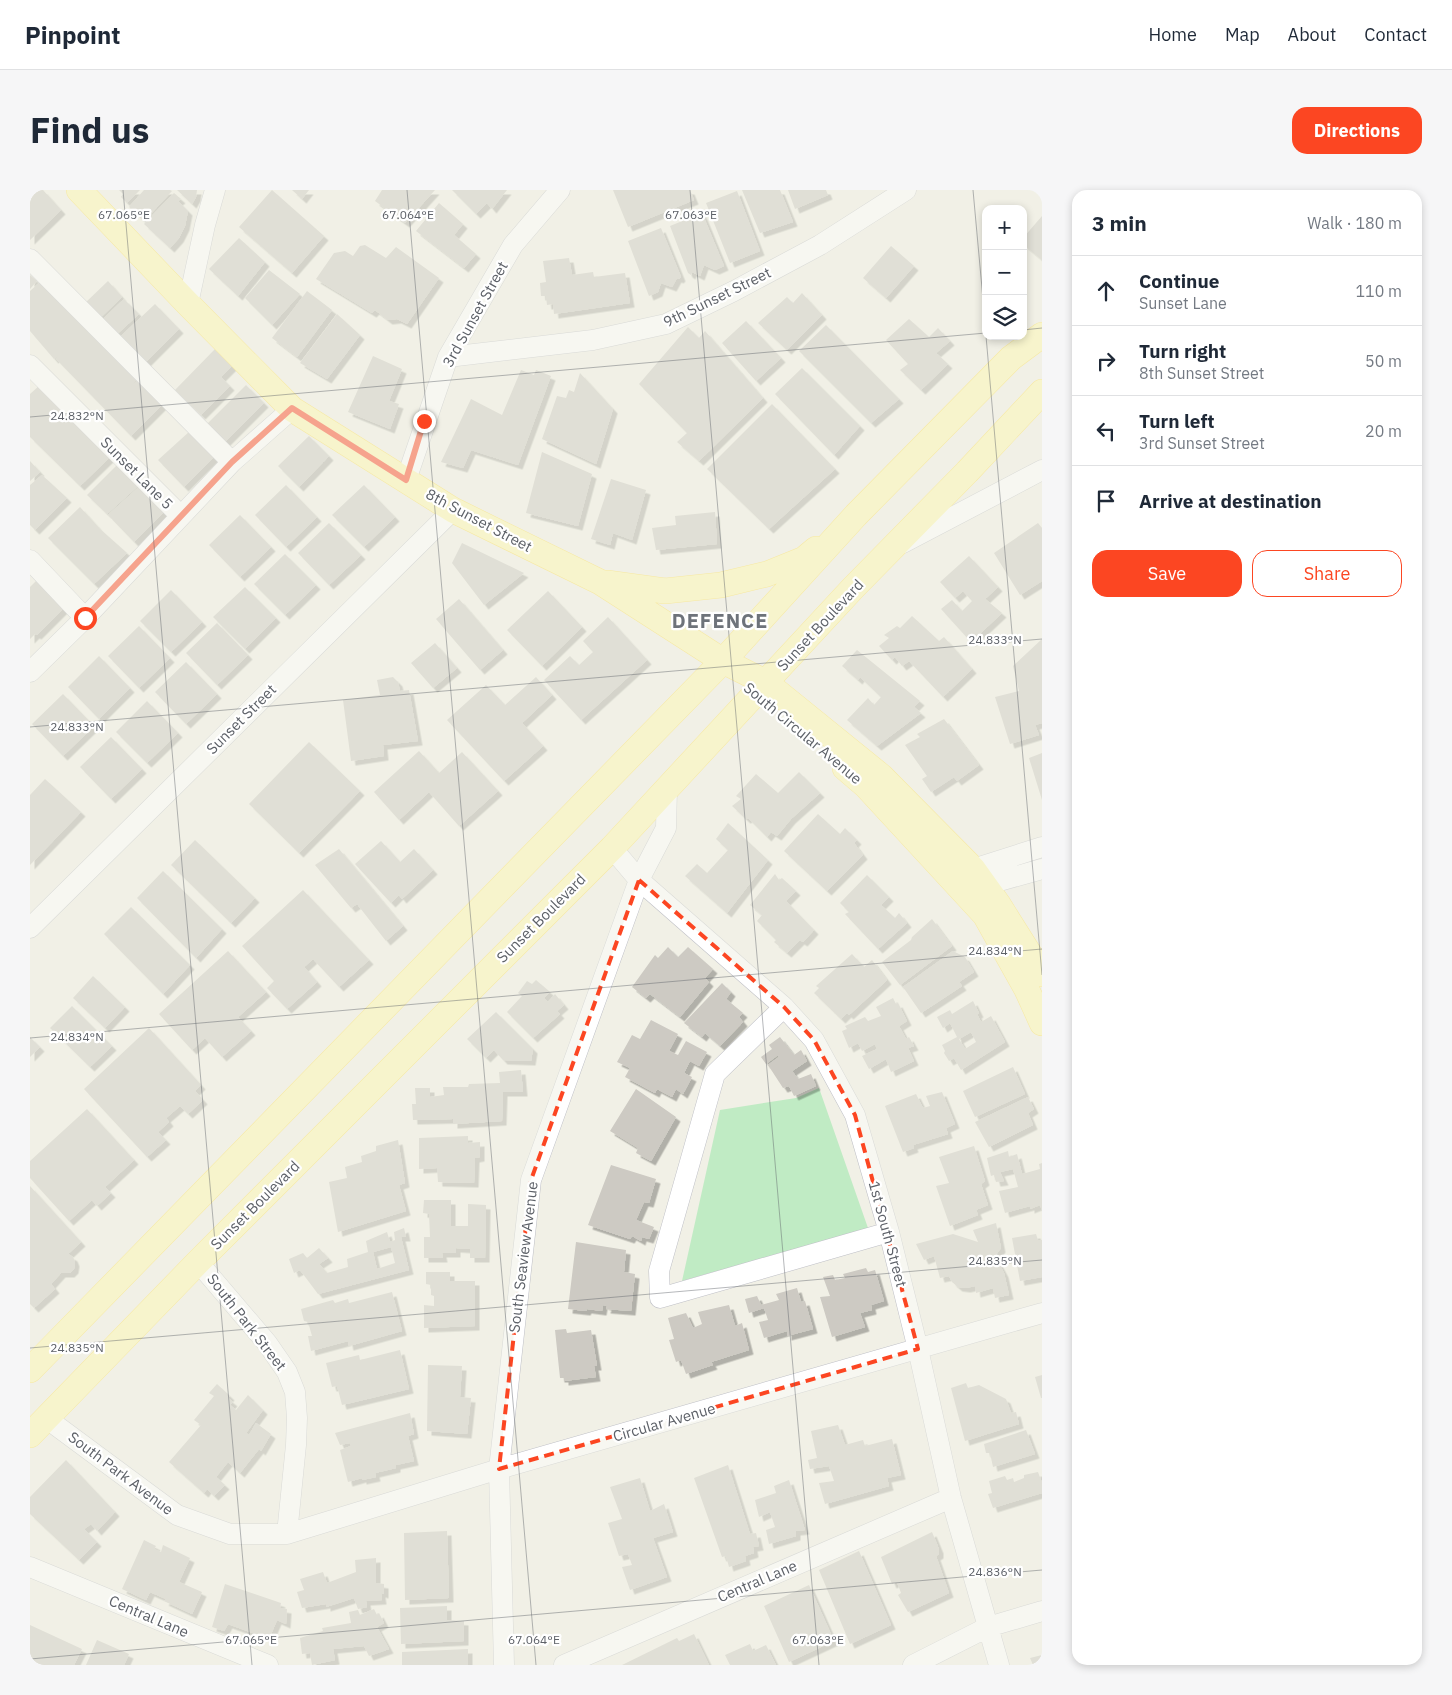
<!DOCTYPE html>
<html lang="en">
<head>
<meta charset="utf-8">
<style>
  body { margin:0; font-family:"IBM Plex Sans",sans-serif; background:#f6f6f7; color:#1f2937 }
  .controls { position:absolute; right:15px; top:15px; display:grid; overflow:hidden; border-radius:10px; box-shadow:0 2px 8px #0003 }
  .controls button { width:45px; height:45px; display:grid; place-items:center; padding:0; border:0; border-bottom:1px solid #e0e1e3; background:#fff; color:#1f2937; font:25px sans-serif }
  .stop { position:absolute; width:15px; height:15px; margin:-11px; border:4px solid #fc4622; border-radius:50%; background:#fff }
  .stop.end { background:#fc4622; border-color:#fff; box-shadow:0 1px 5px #0008 }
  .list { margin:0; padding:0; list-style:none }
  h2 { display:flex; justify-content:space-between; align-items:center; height:65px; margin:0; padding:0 20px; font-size:21px }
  h2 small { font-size:16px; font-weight:400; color:#747a83 }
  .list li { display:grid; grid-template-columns:32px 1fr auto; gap:15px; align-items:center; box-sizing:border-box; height:70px; padding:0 20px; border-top:1px solid #e0e1e3 }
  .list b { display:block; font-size:19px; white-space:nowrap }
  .list p { margin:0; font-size:16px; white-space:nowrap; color:#747a83 }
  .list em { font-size:16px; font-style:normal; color:#747a83 }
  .actions { display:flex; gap:10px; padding:15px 20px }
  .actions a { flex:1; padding:11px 0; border:1px solid #fc4622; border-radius:15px; text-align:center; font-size:18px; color:#fc4622 }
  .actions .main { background:#fc4622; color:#fff }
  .icon { flex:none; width:28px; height:28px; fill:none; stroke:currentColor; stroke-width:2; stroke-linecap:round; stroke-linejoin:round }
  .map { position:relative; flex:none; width:1012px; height:1475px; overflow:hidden; border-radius:15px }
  header { display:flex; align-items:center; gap:30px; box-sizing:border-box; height:70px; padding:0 25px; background:#fff; border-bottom:1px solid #e0e1e3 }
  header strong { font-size:24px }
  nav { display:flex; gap:28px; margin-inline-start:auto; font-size:18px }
  .intro { display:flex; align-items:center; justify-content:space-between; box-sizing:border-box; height:120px; padding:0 30px }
  h1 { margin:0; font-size:35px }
  .button { padding:12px 22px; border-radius:15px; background:#fc4622; color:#fff; font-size:18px; font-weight:700 }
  main { display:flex; gap:30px; padding:0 30px }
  aside { flex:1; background:#fff; border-radius:15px; box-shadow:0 2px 8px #0003 }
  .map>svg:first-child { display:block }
  .green { fill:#c0ebc4 }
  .building { fill:#cdcac3; fill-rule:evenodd; filter:url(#shadow) }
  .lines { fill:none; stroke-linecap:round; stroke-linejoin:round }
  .minor-casing { stroke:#bebfc6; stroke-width:21 }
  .major-casing { stroke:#ffde51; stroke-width:26 }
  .minor { stroke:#fff; stroke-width:20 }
  .major { stroke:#fff9ad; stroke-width:25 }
  .route { stroke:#fc4622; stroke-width:6 }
  .marked { fill:none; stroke:#fc4622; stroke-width:4; stroke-dasharray:10 6; stroke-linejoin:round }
  .ticks { fill:none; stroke:#5d6168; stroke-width:1; stroke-opacity:0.45 }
  .labels { text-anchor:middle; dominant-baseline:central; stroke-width:4.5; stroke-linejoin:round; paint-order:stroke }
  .street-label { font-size:15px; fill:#5d6168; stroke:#fff }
  .district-label { font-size:20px; font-weight:bold; letter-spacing:1px; fill:#6e737a; stroke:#fff }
  .ticks-label { font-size:12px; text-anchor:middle; fill:#5d6168; stroke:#fff; stroke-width:4.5; stroke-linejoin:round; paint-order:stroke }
</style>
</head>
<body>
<header>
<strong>Pinpoint</strong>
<nav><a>Home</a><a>Map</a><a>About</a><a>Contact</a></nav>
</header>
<div class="intro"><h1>Find us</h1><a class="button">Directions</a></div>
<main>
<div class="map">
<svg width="1012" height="1475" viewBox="0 0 1012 1475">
  <defs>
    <filter id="shadow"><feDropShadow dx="4.5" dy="4.5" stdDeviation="0" flood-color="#0004"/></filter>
  </defs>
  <rect width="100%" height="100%" fill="#f1f0e6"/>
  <path class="green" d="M789,898L838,1038L652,1091L690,920L766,908Z"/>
  <path class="building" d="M0,0H13L31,20L0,50Z
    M89,0H110L97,13L91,7L93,4Z
    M114,0H140L142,1L114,31L99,17Z
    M147,0H167L166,7L162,14Z
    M242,0L294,46L262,83L209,37Z
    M262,0H279L272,9Z
    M352,0H405L375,33L345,11Z
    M422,0H477L462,19L457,13L446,24Z
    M583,0H660L664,10L598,37Z
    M712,0H750L763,32L730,43Z
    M758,0H796L798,5L765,19Z
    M707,1L730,61L700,73L676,13Z
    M144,3L151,9L148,11L158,21L155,36L149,48L140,58L114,34Z
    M409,13L433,34L424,45L446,64L434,78L386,41Z
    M672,23L694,76L685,80L674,75L670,86L662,82L661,85L658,83L640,36Z
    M1012,26V70L993,54V48Z
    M631,38L651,87L649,89L647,88L642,97L631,93L628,102L619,106L598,51Z
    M209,48L235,72L208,106L179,79Z
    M335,55L356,68L366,57L409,88L377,134L367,129L358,130L345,120L342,123L286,89L304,63L315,61L323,66L330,56Z
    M861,56L884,76L856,108L833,88Z
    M539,68L542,85L563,82L564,87L595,83L600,113L524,124L523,114L517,115L516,106H511L510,93L516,92L513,71Z
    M239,80L270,104L242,135L215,108Z
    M0,85L7,91L0,99Z
    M78,91L92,107L69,129L54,114Z
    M10,92L25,109L28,106L57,141L58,140L108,188L98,199L108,190L133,214L101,246L26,169L33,162L24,169L0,141V101Z
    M277,101L302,120L267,167L242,148Z
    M772,103L792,125L757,160L728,133L757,107L763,113Z
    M94,109L109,124L85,146L71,131Z
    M125,114L149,139L116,172L90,147Z
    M307,124L330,145L297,189L270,173Z
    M879,129L899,147L908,138L920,151L906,163L918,174L891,200L870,180L878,174L856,150Z
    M716,131L751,168L726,191L692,153Z
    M796,135L869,209L841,233L769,161Z
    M658,137L669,148L675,141L733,208L669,271L647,252L657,243L609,194Z
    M185,159L202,176L191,187L200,196L171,225L145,200Z
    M343,166L372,179L359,211L369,214L360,239L318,222Z
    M772,178L830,236L804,265L745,204Z
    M491,180L504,185L506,180L521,186L488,275L441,260L433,278L411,272L441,209L472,225Z
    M550,183L583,219L566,274L512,249L527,206L536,208L539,200L544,202Z
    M10,195L82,265L50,296L0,247V204Z
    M216,195L234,213L195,252L177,234Z
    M742,214L805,279L739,339L677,279Z
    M160,241L186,265L154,297L128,270Z
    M279,246L299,266L269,297L248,276Z
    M512,262L562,284L548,336L496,323Z
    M0,271L10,282L0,291Z
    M89,273L109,295L77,324L57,305Z
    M12,285L37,308L5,340L0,335V295Z
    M581,289L616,300L602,350L583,343L580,355L561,349Z
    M256,295L287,327L256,357L225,325Z
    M334,295L365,327L334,357L302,325Z
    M110,296L136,320L104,352L78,325Z
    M50,317L70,339L97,363L64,394L18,348Z
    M685,322L687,354L626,360L622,338L646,335L645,326Z
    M210,325L241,357L210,387L179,355Z
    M299,333L331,365L299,395L268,363Z
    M1008,333L1012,338V391L990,405L964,363Z
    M432,353L494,383L454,415L422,373Z
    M255,364L286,395L255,425L224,394Z
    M939,366L968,397L955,409L972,423L941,452L911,419L922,410L932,421L942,411L933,401L925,408L910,392Z
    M8,389L36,416L7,445L5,444L0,449V397Z
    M215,397L246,428L215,459L183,427Z
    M141,400L172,432L141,462L110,431Z
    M518,401L552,437L512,476L477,440Z
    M429,409L473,460L450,480L406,429Z
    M882,426L909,451L914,447L942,479L913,507L879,471L872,476L865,467L862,470L849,456L859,448L854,445L867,436L870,438Z
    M578,427L617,470L551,530L514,490L540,466L549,475L563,462L553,451Z
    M187,433L218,465L187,495L156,463Z
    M109,436L140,468L109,498L78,466Z
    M1012,449V533L1005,535L1009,545L980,554L965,507L989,501L983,476Z
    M405,453L427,478L403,498L381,473Z
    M827,460L890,511L884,517L891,523L847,556L817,530L838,508L844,515L851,507L830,487L828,490L812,476Z
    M69,466L100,498L69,529L38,497Z
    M156,472L187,504L156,534L125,502Z
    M363,487L368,492L370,501L379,500L388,551L353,555L354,566L321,571L313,510L350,505L347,490Z
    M506,487L522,505L492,533L513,556L474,591L417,530L456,495L475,515Z
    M33,504L64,536L33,566L2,534Z
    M117,511L148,543L117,573L86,542Z
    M914,529L949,575L927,591L924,587L901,602L892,589L897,586L875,555L890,547L887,544Z
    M81,547L112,579L81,609L50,577Z
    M279,552L330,601L269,663L219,614Z
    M389,561L409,583L432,562L468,601L429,636L399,602L369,630L344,602Z
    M1012,563V610L999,568Z
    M769,582L790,603L761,629L747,646L741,642L737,647L718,628L716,629L702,616L711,609L706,606L726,584L748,603Z
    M15,589L51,622L0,675V605Z
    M788,624L810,644L815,638L827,650L824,653L833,665L797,701L754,661Z
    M698,633L738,670L697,723L655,686L667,674L677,683L698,660L686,649Z
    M165,650L225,708L201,733L141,675Z
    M351,651L370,672L384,659L403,680L372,709L369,705L361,713L325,674Z
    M309,659L373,736L356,751L327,714L321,718L285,675Z
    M133,681L192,739L166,768L107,708Z
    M745,684L749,690L752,688L766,701L756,711L784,740L773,752L770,750L757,763L744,752L746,750L727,731L732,725L720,715Z
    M837,685L859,707L851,715L865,728L869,723L877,733L848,759L815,724L819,722L810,713Z
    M273,700L339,770L309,797L283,769L274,777L287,792L257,819L237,798L244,791L212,756Z
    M101,717L160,775L133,804L74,744Z
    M902,729L922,756L870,795L852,772L881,750L882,747Z
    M638,757L648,767L658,757L683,779L675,788L679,792L650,827L620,804L616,808L602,797L625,765L628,768Z
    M198,761L236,802L208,827L221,841L192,867L175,848L162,860L129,824Z
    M923,761L935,767L944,782L929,792L932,796L891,823L873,797Z
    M822,764L834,777L842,770L857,790L819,825L817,823L811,829L784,803L789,798L786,796Z
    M63,786L95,817L75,838L43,808Z
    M506,790L520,802L514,808L518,812L525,804L534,815L527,821L530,824L503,848L477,822L492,806L488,803L497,791L502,794Z
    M692,793L701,802L696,809L713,823L709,827L713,832L690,856L675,843L672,847L654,833Z
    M863,808L866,814L868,813L877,831L869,836L876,849L879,847L884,856L878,858L884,871L861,882L856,869L839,879L832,866L847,859L845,854L832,861L828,853L819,858L812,841L817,839L815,836L835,827L838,831L851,826L846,817Z
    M943,811L949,823L947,824L951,832L961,826L975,852L931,880L924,868L919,871L914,863L915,861L912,855L927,847L920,833L913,838L907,827L920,820L922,824ZM941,842L946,852L935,859L929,849Z
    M42,816L82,856L60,877L20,838Z
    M466,822L503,859L501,871L473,870L464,860L456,868L437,849Z
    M621,830L648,844L639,861L648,865L656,851L677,862L669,876L660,871L654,883L662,887L653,904L646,899L642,907L627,899L625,903L595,887L600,878L587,872L602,845L610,849Z
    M119,838L171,895L165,901L173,910L158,924L150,916L136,928L139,932L128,942L136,950L117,967L54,899Z
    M0,847L10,857L0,867Z
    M750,847L764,865L771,860L777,871L762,881L768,889L781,884L786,896L764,906L759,896L753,898L738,875L749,867L748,865L736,874L731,867L742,859L739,855Z
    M983,877L995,904L945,927L933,901Z
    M491,880L493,902H473L472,931L423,934V929L383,930L382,914H386L385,898H400V907L414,905L413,897H438L439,894L470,893L469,882Z
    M606,899L646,927L621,971L606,963L608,958L580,941Z
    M912,902L925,934L916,938L918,944L883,955L884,958L873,962L855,916L886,904L893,918L900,916L896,906Z
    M998,907L1004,919L998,923L1003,935L959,957L945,932Z
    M57,919L104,970L75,997L81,1003L67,1016L62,1010L39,1031L0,988V971Z
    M438,946V953L450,952V967L445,968L444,993L408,992L407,978L389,979V948Z
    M368,950L375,993L369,995L376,1021L308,1042L299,992L317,988L315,977L332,972L331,966L346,961V956Z
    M944,956L955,991L951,994L958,1015L946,1020L948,1025L920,1036L906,996L919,993L909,967Z
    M978,961L979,967L987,964L992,984L1010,979L1009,974L1012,973V1020L1010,1015L1000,1019V1016L975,1023L969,1001L988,997L983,979L970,982L974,991L966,992L964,985L961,986L957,968Z
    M581,975L626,989L619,1013L614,1012L606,1030L624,1037L619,1049L612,1047L611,1051L602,1046L600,1049L558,1035Z
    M0,996L51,1052L38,1064L43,1067L45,1072L44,1079L40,1083H31L21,1094L25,1099L4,1118L0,1114Z
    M394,1010H421V1036H438V1014L456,1015L455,1068H440V1059L426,1058V1063H412L413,1068H394V1047H400L399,1024L393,1023Z
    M966,1033L971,1058L965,1066L974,1083L979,1105L965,1108L963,1098L946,1103L945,1096L936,1098L928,1097L922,1092L919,1086L910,1088L904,1066L894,1070L886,1054L923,1044L948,1052L943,1040Z
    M374,1038L376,1047H371L379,1080L288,1104L270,1080L264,1083L259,1069L273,1063L277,1068L289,1058L298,1068L289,1074L297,1083L318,1077L317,1069L338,1062L336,1051L357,1042L360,1052L365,1050L364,1042ZM361,1057L365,1073L347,1079L343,1062Z
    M1006,1044L1008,1050H1012V1087L990,1091L982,1048Z
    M546,1052L596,1060L594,1082L605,1084L601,1121L576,1119L577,1116L573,1115L572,1121L557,1119L556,1121L538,1119Z
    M836,1078L838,1082L845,1080L854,1111L841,1115L842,1120L830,1123L835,1137L802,1147L790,1107L800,1106L793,1087L803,1085L805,1090L815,1088L813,1084Z
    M396,1082H420V1091H445V1136L394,1138V1115L404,1116V1106L401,1105V1095L396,1094Z
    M767,1098L771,1112L775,1111L783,1139L757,1146V1141L734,1148L729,1132L738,1130L734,1118L719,1123L715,1109L727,1106L731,1115L749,1110L746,1104Z
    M362,1102L372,1141L319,1156L318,1151L281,1161L278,1146H282L278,1132L274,1131L271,1119L303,1110L305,1113L318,1109L319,1113Z
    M699,1115L705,1136L712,1133L719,1160L681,1172L683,1175L656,1184L651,1170L646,1172L639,1150L644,1149L638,1128L656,1123L663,1138L672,1134L668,1122Z
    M536,1139L537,1143L561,1140L567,1176H564L566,1187L534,1191V1188H530L525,1140Z
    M370,1160L379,1199L312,1215L307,1196L302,1197L296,1173L329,1165L330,1170Z
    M398,1175L432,1176L430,1207L441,1208L437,1244L397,1241Z
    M1012,1185V1208H1011L1005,1187Z
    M936,1193L938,1198L949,1195L976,1209L981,1223L986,1222L989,1234L935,1251L921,1198Z
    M187,1194L200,1206L198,1208L203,1212L200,1215L206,1220L218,1205L233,1220L216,1243L219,1245L226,1233L241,1244L231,1261L229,1259L210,1283L198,1272L186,1287L195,1295L184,1306L177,1299L174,1303L139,1272L171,1235L164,1230L184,1206L179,1203Z
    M380,1223L384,1244L378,1246L384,1271L366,1275V1278L345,1283L346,1287L332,1290V1288L318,1292L310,1260L321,1256L320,1253L310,1255L305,1243Z
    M808,1235L815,1255L833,1250L835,1256L862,1249L871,1285L857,1288L859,1296L795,1314L789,1293L804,1291L799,1276L780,1279L778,1270L787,1268L781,1241Z
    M996,1240L1005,1264L963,1277L960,1263H956L954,1254Z
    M36,1270L85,1322L67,1341L61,1334L54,1339L67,1352L49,1370L0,1324V1307Z
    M698,1275L720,1344L726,1343L729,1356L723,1357L724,1363L715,1366L716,1371L699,1377L696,1366L692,1367L664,1288Z
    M1008,1282L1012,1293V1303L963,1318L958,1304L962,1303L959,1291L975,1286L977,1290L983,1288L984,1292L994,1288V1285Z
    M610,1288L620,1321L634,1314L643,1342L623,1348L637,1387L600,1400L592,1377L602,1375L598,1364L589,1366L578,1333L592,1329L580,1297Z
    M759,1290L775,1340L766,1341V1346L739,1354L736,1340L745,1337L740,1322L729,1327L725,1310L746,1303L744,1296Z
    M417,1341L419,1408L375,1410L374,1343Z
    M902,1342L909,1359V1364L906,1366L919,1403L878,1422L868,1405L871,1403L867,1392L862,1394L851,1367Z
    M114,1350L126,1356L124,1359L131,1362L133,1355L160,1368L149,1392L172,1402L162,1424L134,1411L136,1409L120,1402L116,1410L92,1399Z
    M829,1361L861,1435L820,1454L789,1380Z
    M346,1368V1393L354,1394V1404L351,1403L352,1410L336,1411L337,1417L328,1419L324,1408L296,1417V1414L272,1418L267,1402L274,1400L270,1389L293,1382L297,1393L326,1382L325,1370Z
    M195,1394L251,1413L250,1418L257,1419L256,1434L247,1430L239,1449L198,1434L194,1441L182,1437Z
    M779,1395L804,1451L759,1472L734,1416Z
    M417,1416V1430L434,1431V1451L371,1454L370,1418Z
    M344,1419L347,1425L349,1423L354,1433L347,1437L359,1459L339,1466L334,1456L303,1459L305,1470L282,1475L280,1463L272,1464L270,1448L293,1441L292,1438L321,1433L319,1422L328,1420L330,1425Z
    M0,1435L52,1459L44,1475H0Z
    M664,1444L679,1475H592L647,1448L649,1451Z
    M67,1450L99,1464L94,1475H56Z
    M720,1454L723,1461L736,1455L746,1475H700L695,1465Z
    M438,1459V1475H372V1462Z
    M1012,1465V1475H1003L1000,1468Z"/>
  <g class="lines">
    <g class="minor-casing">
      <path id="minor" d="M0,69L202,272
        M158,114L175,35L185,0
        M418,167L563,150L636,134L704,101L790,55L876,0
        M0,175L151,326
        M376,290L418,167L483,55L530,0
        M873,353L1012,280
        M0,370L55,428
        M0,482L55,428L202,272L262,219
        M637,599L636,638L609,690L754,817L784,850L825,925L859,1042L888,1159L921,1308L969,1475
        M943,679L1012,657
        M955,695L1012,679
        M0,738L423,320
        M754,817L685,884L629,1081L630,1108L859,1042
        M168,1072L237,1153L257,1182L265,1202L267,1228L266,1255L257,1344
        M16,1228L147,1325L200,1344H257L469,1279L1012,1123
        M0,1377L238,1475
        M474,1475L469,1279L501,990L609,690L582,658
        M534,1475L921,1308
        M883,1475L958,1437L1012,1421"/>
    </g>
    <g class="major-casing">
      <path id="major" d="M49,0L158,114L262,219L423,320L570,392L693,471L735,492L851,586L943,679L968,714L1012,784
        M577,393L635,401L691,395L737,384L774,369L786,359
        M815,578L836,596L955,725L997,800L1012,833
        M0,1180L693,471L826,325L981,168L1012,145
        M0,1245L168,1072L582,658L823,398L937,282L1012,202"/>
    </g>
    <use href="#minor" class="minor"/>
    <use href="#major" class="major"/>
  </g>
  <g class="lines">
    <path class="route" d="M55,428L202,272L262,218L376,290L394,231"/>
  </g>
  <path d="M0 0H1012V1475H0ZM609,690L754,817L784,850L825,925L888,1159L469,1279L501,990Z" fill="#f1f0e6" fill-opacity=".55" fill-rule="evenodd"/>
  <path class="marked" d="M609,690L754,817L784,850L825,925L888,1159L469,1279L501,990Z"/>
  <path class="ticks" d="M93,0L222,1475M377,0L506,1475M660,0L789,1475M943,0L956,142M993,140L1012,138M956,146L1012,785M0,227L956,143M0,537L1012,449M0,848L1012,759M0,1158L1012,1070M0,1469L1012,1380"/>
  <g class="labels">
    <g class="street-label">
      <text transform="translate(687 107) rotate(-26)">9th Sunset Street</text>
      <text transform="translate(445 124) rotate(-61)">3rd Sunset Street</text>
      <text transform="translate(107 283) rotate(45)">Sunset Lane 5</text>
      <text transform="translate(449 330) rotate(28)">8th Sunset Street</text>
      <text transform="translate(790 435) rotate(-47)">Sunset Boulevard</text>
      <text transform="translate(211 529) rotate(-45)">Sunset Street</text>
      <text transform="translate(773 543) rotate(40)">South Circular Avenue</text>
      <text transform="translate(511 728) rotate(-45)">Sunset Boulevard</text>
      <text transform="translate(225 1015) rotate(-45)">Sunset Boulevard</text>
      <text transform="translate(858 1044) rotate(75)">1st South Street</text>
      <text transform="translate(493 1067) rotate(-83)">South Seaview Avenue</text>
      <text transform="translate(217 1132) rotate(52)">South Park Street</text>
      <text transform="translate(634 1232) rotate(-16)">Circular Avenue</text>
      <text transform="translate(91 1283) rotate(37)">South Park Avenue</text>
      <text transform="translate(727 1391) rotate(-23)">Central Lane</text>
      <text transform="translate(119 1426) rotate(23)">Central Lane</text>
    </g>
    <g class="district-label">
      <text x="690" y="430">DEFENCE</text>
    </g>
  </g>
  <g class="ticks-label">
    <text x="94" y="29">67.065°E</text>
    <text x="378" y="29">67.064°E</text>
    <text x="661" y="29">67.063°E</text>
    <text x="47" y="230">24.832°N</text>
    <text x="965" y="454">24.833°N</text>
    <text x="47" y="541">24.833°N</text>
    <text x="965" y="765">24.834°N</text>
    <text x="47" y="851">24.834°N</text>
    <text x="965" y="1075">24.835°N</text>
    <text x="47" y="1162">24.835°N</text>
    <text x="965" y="1386">24.836°N</text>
    <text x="221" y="1454">67.065°E</text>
    <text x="504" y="1454">67.064°E</text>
    <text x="788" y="1454">67.063°E</text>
  </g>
</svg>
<div class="controls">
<button>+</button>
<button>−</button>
<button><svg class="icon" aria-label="layers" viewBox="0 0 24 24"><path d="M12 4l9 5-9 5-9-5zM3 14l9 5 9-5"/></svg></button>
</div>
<div class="stop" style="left:55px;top:428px"></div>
<div class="stop end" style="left:394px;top:231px"></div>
</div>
<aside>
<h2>3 min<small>Walk · 180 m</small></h2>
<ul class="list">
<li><svg class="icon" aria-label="ahead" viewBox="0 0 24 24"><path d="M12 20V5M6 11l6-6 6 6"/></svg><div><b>Continue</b><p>Sunset Lane</p></div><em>110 m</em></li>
<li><svg class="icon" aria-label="right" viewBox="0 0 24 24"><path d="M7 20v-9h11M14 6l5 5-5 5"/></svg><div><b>Turn right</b><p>8th Sunset Street</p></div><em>50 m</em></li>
<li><svg class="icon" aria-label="left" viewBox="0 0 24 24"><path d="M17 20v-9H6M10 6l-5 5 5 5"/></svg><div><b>Turn left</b><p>3rd Sunset Street</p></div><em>20 m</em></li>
<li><svg class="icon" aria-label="arrive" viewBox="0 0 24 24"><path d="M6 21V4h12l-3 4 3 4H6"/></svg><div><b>Arrive at destination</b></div></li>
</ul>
<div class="actions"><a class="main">Save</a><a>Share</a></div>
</aside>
</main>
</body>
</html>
